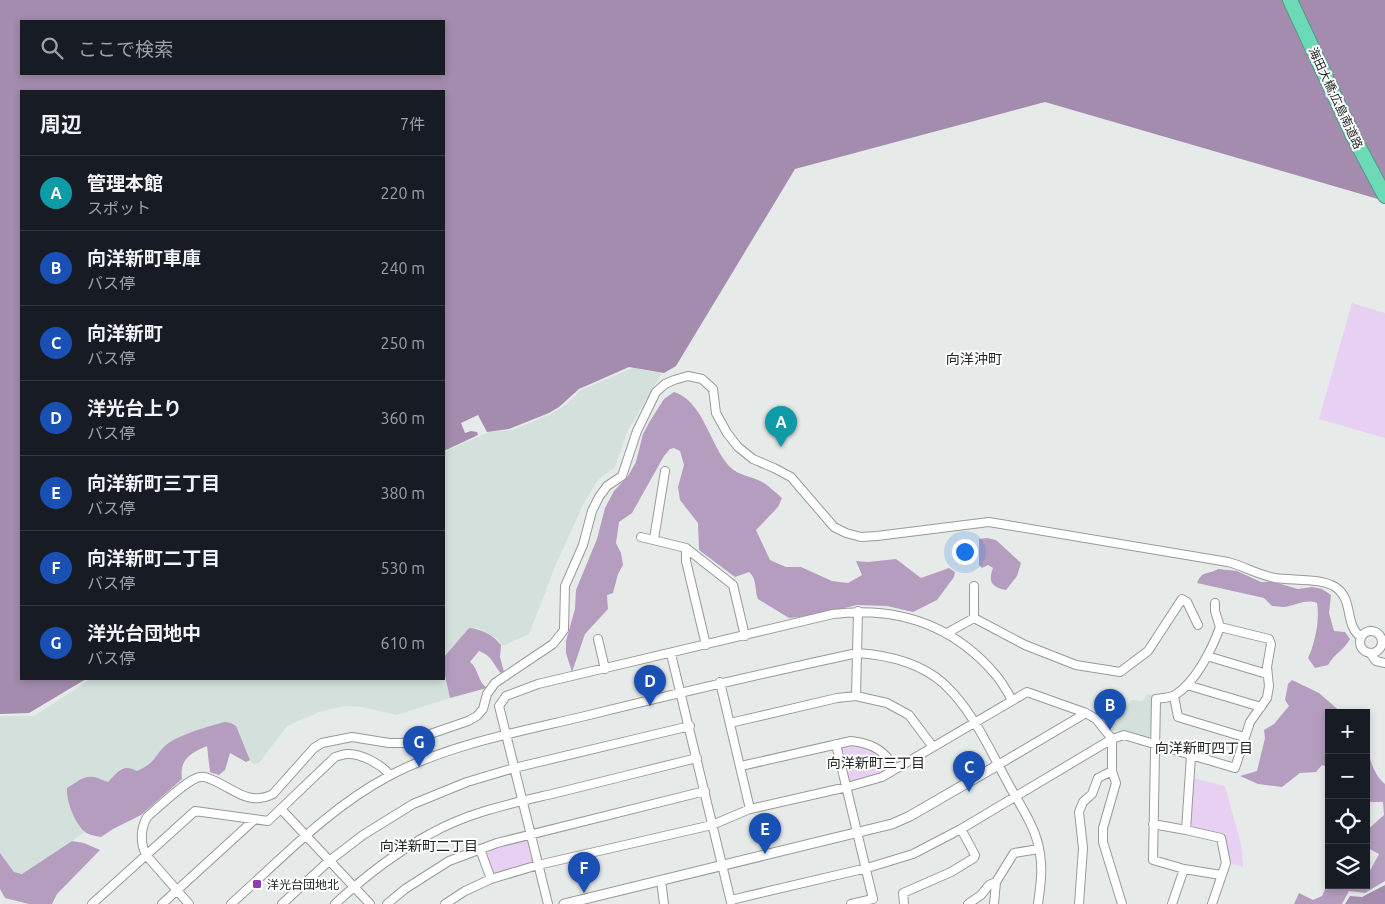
<!DOCTYPE html>
<html lang="ja">
<head>
<meta charset="utf-8">
<style>
  body { margin:0; font-family:Ubuntu,"Noto Sans JP",sans-serif; background:#20242c; color:#f1f3f6 }
  .controls { position:absolute; right:15px; bottom:15px; display:grid; overflow:hidden; border-radius:0px; box-shadow:0 2px 8px #0003 }
  .controls button { width:45px; height:45px; display:grid; place-items:center; padding:0; border:0; border-bottom:1px solid #363941; background:#171b24; color:#f1f3f6; font:25px sans-serif }
  .you { position:absolute; left:964px; top:551px; width:18px; height:18px; margin:-12px; border:4px solid #fff; border-radius:50%; background:#1a73e8; box-shadow:0 0 0 8px #1a73e833 }
  .badge { display:grid; place-items:center; width:32px; height:32px; border-radius:50%; background:#c5a2d6; color:#fff; font-size:16px; font-weight:700 }
  .pin { position:absolute; translate:-50% -41px; filter:drop-shadow(0 1px 2px #0008) }
  .pin::after { content:''; position:absolute; top:26px; width:18px; height:15px; background:inherit; clip-path:polygon(0 0,100% 0,50% 100%) }
  .list { margin:0; padding:0; list-style:none }
  h2 { display:flex; justify-content:space-between; align-items:center; height:65px; margin:0; padding:0 20px; font-size:21px }
  h2 small { font-size:16px; font-weight:400; color:#9ea1a6 }
  .list li { display:grid; grid-template-columns:32px 1fr auto; gap:15px; align-items:center; box-sizing:border-box; height:75px; padding:0 20px; border-top:1px solid #363941 }
  .list b { display:block; font-size:19px; white-space:nowrap }
  .list p { margin:0; font-size:16px; white-space:nowrap; color:#9ea1a6 }
  .list em { font-size:16px; font-style:normal; color:#9ea1a6 }
  .icon { flex:none; width:28px; height:28px; fill:none; stroke:currentColor; stroke-width:2; stroke-linecap:round; stroke-linejoin:round }
  .map { position:relative; flex:none; width:1385px; height:904px; overflow:hidden }
  .search { position:absolute; background:#171b24; box-shadow:0 2px 8px #0003; left:20px; top:20px; width:425px; height:55px; display:flex; align-items:center; gap:12px; box-sizing:border-box; padding:0 18px; border-radius:0px; color:#9ea1a6; font-size:19px }
  .panel { position:absolute; background:#171b24; box-shadow:0 2px 8px #0003; left:20px; top:90px; width:425px; height:590px; border-radius:0px }
  .map>svg:first-child { display:block }
  .built { fill:#d3e0db }
  .green { fill:#e7d0f1 }
  .forest { fill:#b49dbe }
  .water { fill:#a38cad; fill-rule:evenodd }
  .lines { fill:none; stroke-linecap:round; stroke-linejoin:round }
  .minor-casing { stroke:#969a98; stroke-width:10 }
  .tertiary-casing { stroke:#969a98; stroke-width:11 }
  .motorway-casing { stroke:#529a83; stroke-width:16 }
  .minor { stroke:#fff; stroke-width:8 }
  .tertiary { stroke:#fff; stroke-width:9 }
  .motorway { stroke:#6cd9b7; stroke-width:14 }
  .poi-dot { fill:#903eae; stroke:#fff; stroke-width:2 }
  .labels { text-anchor:middle; dominant-baseline:central; stroke-width:4; stroke-linejoin:round; paint-order:stroke }
  .street-label { font-size:12px; fill:#222423; stroke:#fff }
  .poi-label { font-size:12px; fill:#222423; stroke:#fff; text-anchor:start }
  .neighbourhood-label { font-size:14px; fill:#222423; stroke:#fff }
</style>
</head>
<body>
<div class="map">
<svg width="1385" height="904" viewBox="0 0 1385 904">
  <rect width="100%" height="100%" fill="#e6ebe9"/>
  <path class="built" d="M633,368L662,373L627,432L615,467L598,480L585,501L556,564L529,634L503,646L496,638L478,628H469L444,657V452L489,432L513,430L551,414L567,404L581,390Z
    M444,671L450,698L397,715L362,707L344,706L319,712L287,726L259,763L254,764L250,760L236,726L155,759L149,766L137,771L121,768L108,782L101,781L93,777L72,813L85,832L22,874L14,872L0,853V716H34L91,679H444Z
    M1147,694L1152,695L1151,735L1148,738L1124,730L1111,731L1102,714L1107,701L1126,706L1132,700L1141,701L1144,700Z"/>
  <path class="green" d="M1352,303L1385,313V438L1319,419Z
    M851,745C865,746 890,752 889,770L876,777L851,783L848,782L840,749L842,746Z
    M1193,778L1225,786L1241,844L1243,867L1231,863L1223,833L1194,828L1191,824Z
    M525,838L529,841L533,860L531,864L494,874L492,873L483,854L485,850Z"/>
  <path class="forest" d="M674,392C703,401 710,445 729,466C738,476 753,476 764,483C770,487 776,493 782,498L778,507L756,530L770,560L786,567H801L832,581L848,583L862,575L856,561L868,562L896,559L921,578L949,568L955,572L954,577L937,600L913,612L887,606L857,605L811,616L789,618L758,599C754,590 758,580 749,572L735,577L699,550L698,523L680,500L678,487L684,465L680,451L674,448L670,449L664,456L632,513L619,522L616,543L621,553L623,565L618,574L613,593L607,595L608,609L585,634L572,672L566,653V641L575,609L576,590L597,539L605,508L614,491L628,476L636,462L643,434L650,421L664,399Z
    M987,538L996,540L1021,563L1017,576L1006,590C991,587 988,581 993,568L988,565L982,568L979,565V539Z
    M1218,569L1237,571L1261,582H1274L1298,589L1312,587L1322,589L1331,595L1329,613L1334,631L1345,632L1350,639C1344,650 1334,654 1328,665L1315,668L1308,658C1315,644 1320,619 1317,603C1307,599 1298,604 1289,606C1284,608 1277,606 1272,606L1264,598L1197,583C1202,570 1208,575 1218,569Z
    M469,628C482,629 493,635 501,645L500,657L504,672L502,674C492,664 494,657 479,651L470,662C479,669 477,681 487,688L450,698L444,671V657Z
    M1292,680L1319,693L1342,713H1329V767L1322,765L1316,772L1300,773L1282,787L1258,784L1240,776L1257,771L1265,738L1264,730L1274,724L1289,706L1285,700L1288,684Z
    M225,722L231,723L236,726L250,760L246,762L230,753L225,770L219,775L210,772L207,746C191,753 179,759 182,779L141,815L113,829L101,837C96,836 89,835 85,832C75,824 66,801 67,788C74,784 84,775 93,777C98,777 103,781 108,782C118,772 122,763 137,771C157,762 153,757 166,745C178,735 209,726 225,722Z
    M1366,744C1370,759 1373,774 1385,784V881L1365,893L1349,891L1342,904H1294L1299,893L1313,900L1322,896L1329,880V885H1366V878L1379,854L1366,847V831L1384,815L1383,802H1366Z
    M72,841L84,843L100,850L57,894L52,904H29L5,898L0,889V853L14,872L22,874Z"/>
  <path class="water" d="M0,0H1385V201L1045,102L795,169L676,366L664,373L629,367L579,389L559,407L549,413L509,429L487,432L478,415L461,423L465,433L471,431L477,432L478,435L444,451V91H21V679H86L29,713L0,714ZM21,21H444V74H21Z
    M1385,885V904H1345L1350,896L1362,897Z"/>
  <g class="lines">
    <g class="minor-casing">
      <path id="minor" d="M641,537L686,548L733,585L745,636
        M654,539L665,471
        M686,548V561L706,645
        M1215,603V611L1220,627C1212,649 1196,682 1175,695C1170,698 1162,698 1156,699L1153,860L1184,869L1221,875
        M974,618V586
        M1360 642a11 11 0 1 1 22 0a11 11 0 1 1-22 0Z
        M947,633L974,618L1025,645L1076,665L1120,672L1148,651L1182,599L1187,602L1198,625
        M598,639L605,669
        M1370,653L1376,661L1385,663
        M671,654L731,902
        M1207,656L1267,674
        M720,682L750,809
        M1187,685L1261,707
        M856,696L858,611
        M1174,696L1178,717L1244,737
        M730,723L837,698L856,696L887,703L909,715L933,747
        M836,744L873,899L851,904
        M1191,756L1186,830L1221,838L1226,863L1212,904
        M998,765L1086,713
        M741,766L851,741C871,743 885,750 895,769
        M1112,771L1116,783L1103,828V842L1122,904
        M281,809L370,904
        M1153,824L1186,830
        M480,849L491,879
        M661,880L664,904
        M731,900L867,868L913,854L961,829L1112,739L1124,735L1235,768L1250,722L1267,698L1269,686L1267,667L1271,644L1269,639L1220,627
        M92,904L195,811L268,821L335,757C339,756 343,754 347,754C361,753 382,765 390,775
        M162,904L254,820
        M189,904L146,855C140,842 140,830 147,817C158,808 187,779 200,777C205,776 210,779 215,781C235,790 249,806 273,794L314,748L322,743L352,737L389,743H404L468,721L477,716L483,709L487,694L495,683L553,644L564,630L565,586L583,545L592,511L599,497L607,486L622,476L637,431L656,392L665,384L674,380L688,376L702,379L713,389L716,413L727,433L738,447L753,459L774,468L791,477L834,527L846,533L861,537L877,536L989,522L1228,562C1244,566 1258,575 1275,578C1293,581 1327,577 1339,590C1353,603 1345,626 1361,637
        M231,904C281,859 330,807 389,776C447,745 518,732 581,717C673,694 765,673 857,653C888,655 919,662 943,683C972,709 990,750 1009,785C1021,807 1037,829 1040,854C1043,871 1040,888 1038,904
        M282,904L329,861L363,835L413,804L467,782L514,768L690,726
        M335,904C364,877 395,853 430,834C468,812 514,803 556,793C603,781 650,770 697,758
        M387,904L405,889L449,861L497,843L705,791
        M445,904L465,891L491,879L538,865L712,825L750,809L847,787L882,777L1027,692L1086,713L1096,719L1112,739V771L1098,778L1092,794L1083,802L1079,812L1083,848L1079,904
        M548,904L499,706L506,696L538,684L833,614C898,606 952,624 995,674C1002,682 1007,691 1012,700
        M904,904L903,893L951,872L974,858L975,855L961,829
        M968,904L981,895L989,885L996,882
        M994,904L996,882L1014,853L1039,849
        M1172,904L1184,869"/>
    </g>
    <g class="tertiary-casing">
      <path id="tertiary" d="M564,904L892,824L910,816L998,765"/>
    </g>
    <g class="motorway-casing">
      <path id="motorway" d="M1290,0L1353,136L1385,196"/>
    </g>
    <use href="#minor" class="minor"/>
    <use href="#tertiary" class="tertiary"/>
    <use href="#motorway" class="motorway"/>
  </g>
  <rect class="poi-dot" x="252" y="879" width="10" height="10" rx="2.5"/>
  <g class="labels">
    <g class="street-label">
      <text transform="translate(1336 98) rotate(65)">海田大橋;広島南道路</text>
    </g>
    <g class="poi-label">
      <text x="267" y="884">洋光台団地北</text>
    </g>
    <g class="neighbourhood-label">
      <text x="974" y="359">向洋沖町</text>
      <text x="1204" y="748">向洋新町四丁目</text>
      <text x="876" y="763">向洋新町三丁目</text>
      <text x="429" y="846">向洋新町二丁目</text>
    </g>
  </g>
</svg>
<div class="controls">
<button>+</button>
<button>−</button>
<button><svg class="icon" aria-label="locate" viewBox="0 0 24 24"><circle cx="12" cy="12" r="6"/><path d="M12 2v4M12 18v4M2 12h4M18 12h4"/></svg></button>
<button><svg class="icon" aria-label="layers" viewBox="0 0 24 24"><path d="M12 4l9 5-9 5-9-5zM3 14l9 5 9-5"/></svg></button>
</div>
<div class="you"></div>
<div class="pin badge" style="left:781px;top:447px;background:#0f9aa8">A</div>
<div class="pin badge" style="left:1110px;top:730px;background:#1a4fb4">B</div>
<div class="pin badge" style="left:969px;top:792px;background:#1a4fb4">C</div>
<div class="pin badge" style="left:650px;top:706px;background:#1a4fb4">D</div>
<div class="pin badge" style="left:765px;top:854px;background:#1a4fb4">E</div>
<div class="pin badge" style="left:584px;top:893px;background:#1a4fb4">F</div>
<div class="pin badge" style="left:419px;top:767px;background:#1a4fb4">G</div>
<div class="search"><svg class="icon" aria-label="search" viewBox="0 0 24 24"><circle cx="10" cy="10" r="6"/><path d="M15 15l6 6"/></svg>ここで検索</div>
<section class="panel">
<h2>周辺<small>7件</small></h2>
<ul class="list">
<li><span class="badge" style="background:#0f9aa8">A</span><div><b>管理本館</b><p>スポット</p></div><em>220 m</em></li>
<li><span class="badge" style="background:#1a4fb4">B</span><div><b>向洋新町車庫</b><p>バス停</p></div><em>240 m</em></li>
<li><span class="badge" style="background:#1a4fb4">C</span><div><b>向洋新町</b><p>バス停</p></div><em>250 m</em></li>
<li><span class="badge" style="background:#1a4fb4">D</span><div><b>洋光台上り</b><p>バス停</p></div><em>360 m</em></li>
<li><span class="badge" style="background:#1a4fb4">E</span><div><b>向洋新町三丁目</b><p>バス停</p></div><em>380 m</em></li>
<li><span class="badge" style="background:#1a4fb4">F</span><div><b>向洋新町二丁目</b><p>バス停</p></div><em>530 m</em></li>
<li><span class="badge" style="background:#1a4fb4">G</span><div><b>洋光台団地中</b><p>バス停</p></div><em>610 m</em></li>
</ul>
</section>
</div>
</body>
</html>
